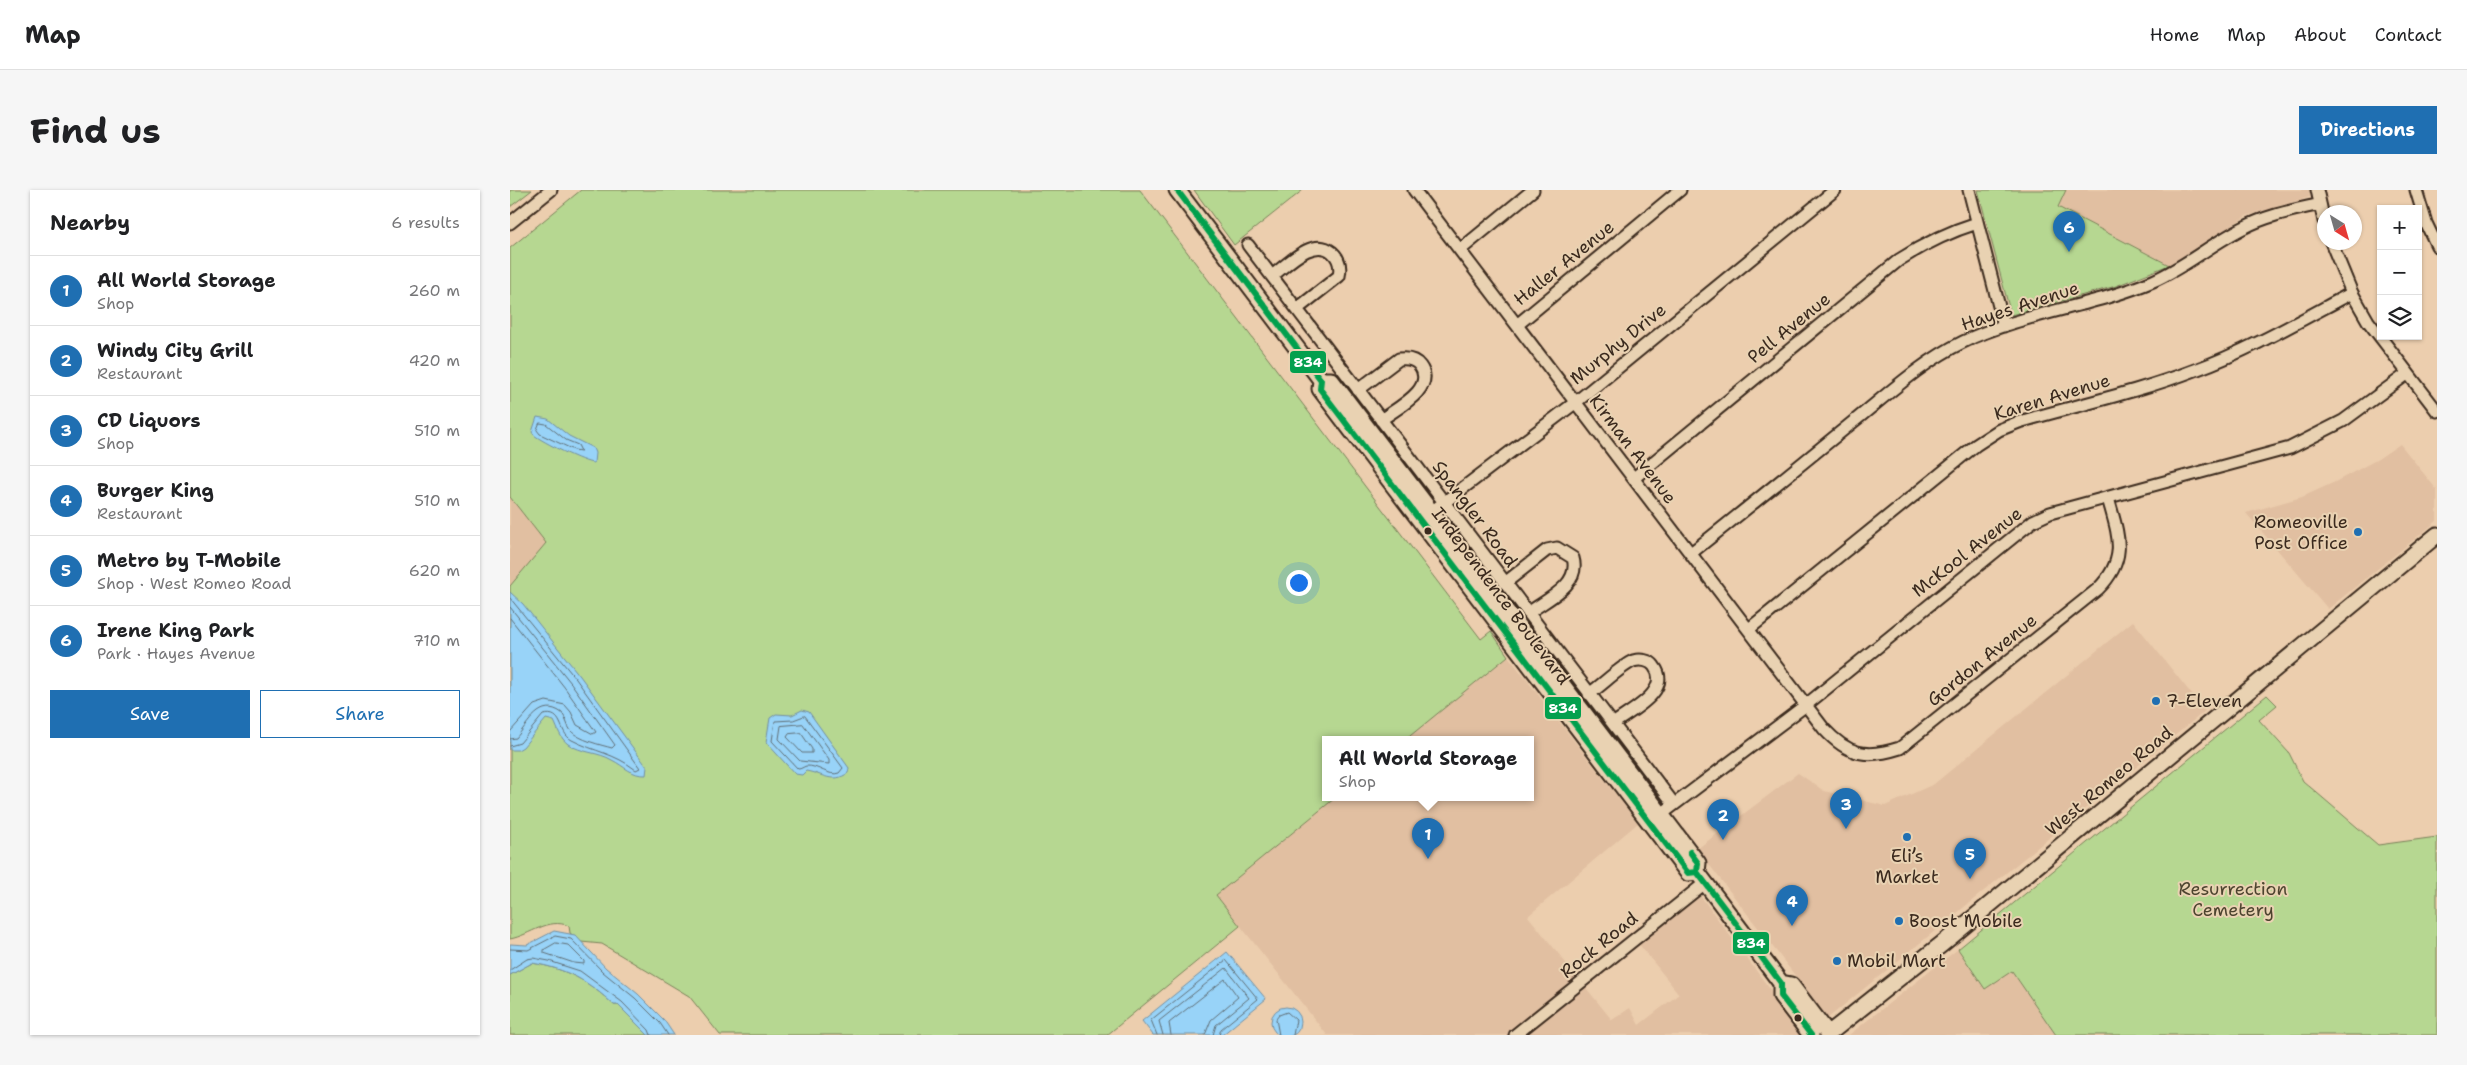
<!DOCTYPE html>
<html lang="en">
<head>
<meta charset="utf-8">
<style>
  body { margin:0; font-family:"Shantell Sans",sans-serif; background:#f6f6f6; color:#202124 }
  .controls { position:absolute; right:15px; top:15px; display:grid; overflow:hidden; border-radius:0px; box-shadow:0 1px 4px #0004 }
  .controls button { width:45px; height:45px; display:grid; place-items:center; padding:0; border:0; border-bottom:1px solid #e0e0e0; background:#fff; color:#202124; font:25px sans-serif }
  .compass { position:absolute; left:1807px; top:15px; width:45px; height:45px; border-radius:50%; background:#fff; box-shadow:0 1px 4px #0004; rotate:143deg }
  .you { position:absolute; left:788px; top:392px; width:18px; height:18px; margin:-12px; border:4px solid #fff; border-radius:50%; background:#1a73e8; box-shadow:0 0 0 8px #1a73e833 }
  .badge { display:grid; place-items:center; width:32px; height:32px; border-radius:50%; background:#1f6fb2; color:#fff; font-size:16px; font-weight:700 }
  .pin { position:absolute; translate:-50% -41px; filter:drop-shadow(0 1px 2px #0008) }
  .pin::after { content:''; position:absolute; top:26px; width:18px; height:15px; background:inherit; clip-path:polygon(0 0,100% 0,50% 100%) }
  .popup { position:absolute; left:812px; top:546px; width:212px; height:65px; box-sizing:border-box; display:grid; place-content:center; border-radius:0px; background:#fff; filter:drop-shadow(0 1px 4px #0005); font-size:16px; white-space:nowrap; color:#757577 }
  .popup b { font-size:19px; color:#202124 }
  .popup::after { content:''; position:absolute; left:50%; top:100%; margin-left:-10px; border:10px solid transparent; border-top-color:#fff }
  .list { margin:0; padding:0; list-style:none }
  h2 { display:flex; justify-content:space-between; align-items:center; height:65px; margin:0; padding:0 20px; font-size:21px }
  h2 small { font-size:16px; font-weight:400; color:#757577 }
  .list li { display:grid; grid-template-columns:32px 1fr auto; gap:15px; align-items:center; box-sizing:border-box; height:70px; padding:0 20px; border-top:1px solid #e0e0e0 }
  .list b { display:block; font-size:19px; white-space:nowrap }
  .list p { margin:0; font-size:16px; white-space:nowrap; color:#757577 }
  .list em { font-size:16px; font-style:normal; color:#757577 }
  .actions { display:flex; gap:10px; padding:15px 20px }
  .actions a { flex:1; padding:11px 0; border:1px solid #1f6fb2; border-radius:0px; text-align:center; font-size:18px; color:#1f6fb2 }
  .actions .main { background:#1f6fb2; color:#fff }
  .icon { flex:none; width:28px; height:28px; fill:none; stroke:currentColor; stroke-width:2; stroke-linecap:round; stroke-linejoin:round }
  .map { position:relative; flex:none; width:1927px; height:845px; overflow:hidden; border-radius:0px }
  header { display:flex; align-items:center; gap:30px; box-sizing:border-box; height:70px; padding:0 25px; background:#fff; border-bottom:1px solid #e0e0e0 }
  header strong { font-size:24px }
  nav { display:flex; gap:28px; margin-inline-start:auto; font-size:18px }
  .intro { display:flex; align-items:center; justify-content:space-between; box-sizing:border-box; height:120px; padding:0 30px }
  h1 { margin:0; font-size:35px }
  .button { padding:12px 22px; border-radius:0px; background:#1f6fb2; color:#fff; font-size:18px; font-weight:700 }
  main { display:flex; gap:30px; padding:0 30px }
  aside { flex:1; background:#fff; border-radius:0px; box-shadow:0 1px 4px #0004 }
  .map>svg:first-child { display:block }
  .built { fill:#e1bfa1 }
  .green { fill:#b6d791; stroke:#788058 }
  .water { fill:#98d3f8; stroke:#738fa1 }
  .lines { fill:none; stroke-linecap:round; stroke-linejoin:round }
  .shore { stroke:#606e75; stroke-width:1 }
  .minor-casing { stroke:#3b2a1e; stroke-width:15 }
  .major-casing { stroke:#3b2a1e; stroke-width:19 }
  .minor { stroke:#e9d2b2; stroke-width:11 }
  .major { stroke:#e9d2b2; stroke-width:15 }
  .bus-1-casing { stroke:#e9d2b2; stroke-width:10 }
  .bus-1 { stroke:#03a04e; stroke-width:6 }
  .bus-dot { fill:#3b2a1e; stroke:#e9d2b2; stroke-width:2 }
  .poi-dot { fill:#1f6fb2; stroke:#e9d2b2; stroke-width:2 }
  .labels { text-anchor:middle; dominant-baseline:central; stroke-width:4; stroke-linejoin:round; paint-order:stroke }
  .street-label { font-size:18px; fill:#3b2a1e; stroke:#e9d2b2 }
  .poi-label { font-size:18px; fill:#3b2a1e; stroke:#e9d2b2; text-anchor:start }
  .park-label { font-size:18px; fill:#4d442f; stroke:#e9d2b2 }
  .line-badge { stroke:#e9d2b2; stroke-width:2 }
  .badge-label { font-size:14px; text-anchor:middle; font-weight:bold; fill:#fff }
</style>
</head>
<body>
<header>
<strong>Map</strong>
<nav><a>Home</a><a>Map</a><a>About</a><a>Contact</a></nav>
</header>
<div class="intro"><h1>Find us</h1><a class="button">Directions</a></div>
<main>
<aside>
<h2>Nearby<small>6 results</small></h2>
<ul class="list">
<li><span class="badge">1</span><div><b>All World Storage</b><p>Shop</p></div><em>260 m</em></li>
<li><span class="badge">2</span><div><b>Windy City Grill</b><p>Restaurant</p></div><em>420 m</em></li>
<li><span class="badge">3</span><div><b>CD Liquors</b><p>Shop</p></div><em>510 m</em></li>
<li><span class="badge">4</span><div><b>Burger King</b><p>Restaurant</p></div><em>510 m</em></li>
<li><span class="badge">5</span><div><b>Metro by T-Mobile</b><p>Shop · West Romeo Road</p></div><em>620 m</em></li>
<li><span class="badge">6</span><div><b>Irene King Park</b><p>Park · Hayes Avenue</p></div><em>710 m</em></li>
</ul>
<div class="actions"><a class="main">Save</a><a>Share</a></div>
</aside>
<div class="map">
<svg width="1927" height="845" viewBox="0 0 1927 845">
  <rect width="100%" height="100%" fill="#ecceae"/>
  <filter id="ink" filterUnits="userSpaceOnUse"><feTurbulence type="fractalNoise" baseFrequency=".02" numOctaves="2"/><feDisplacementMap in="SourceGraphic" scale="10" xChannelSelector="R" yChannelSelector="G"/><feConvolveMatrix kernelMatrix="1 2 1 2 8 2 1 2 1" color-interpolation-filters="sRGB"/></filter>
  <g filter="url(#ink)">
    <path class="built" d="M1556,0H1799L1800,7L1736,26L1659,75L1548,17Z
      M1890,254L1927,300V331L1818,419L1736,323L1792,307L1825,292L1868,269Z
      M0,307L36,353L0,396Z
      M1623,431L1695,521L1318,828L1187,659L1288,583L1314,601L1375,616L1424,594Z
      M998,466L1128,633L1018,726L1102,830L1120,818L1129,835L1169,804L1128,753L1189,704L1294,845H817L706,705L825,608H1020V550H895Z
      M1448,759L1475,799L1502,781L1546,845H1339Z"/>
    <path class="green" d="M0,0H22L0,17Z
      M71,0H630L971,449L981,441L998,466L895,550H816V608H825L706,705L730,736L597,845H210L179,806L92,754L71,752L60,743L59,736C38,727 21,745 0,749V396L36,353L0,307V58Z
      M684,0H793L724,55Z
      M1468,0H1556L1548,17L1659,75L1606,96L1501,125Z
      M1757,505L1767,515L1749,530L1779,563L1793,591L1868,655L1927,647V845H1546L1502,781L1475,799L1448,759Z
      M22,773C58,779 78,791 104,815H108L138,845H0V785Z"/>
    <path class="water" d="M27,227L38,229L59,246L83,258L85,263L84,273C74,273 33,252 24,245L22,242Z
      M0,402L13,414L70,486L137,577L136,585C122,586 114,576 102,570C89,562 71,563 58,554C50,548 48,539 44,531L36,529L13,557L8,560H0Z
      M292,520L299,522L339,578L338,583C323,594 313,584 296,581L292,585L285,584L256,552L260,528L266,524L282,525Z
      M44,741L65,745L96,778L128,804L154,830L164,845H138L108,815H104C78,791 58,779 22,773L0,785V754L17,755Z
      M717,762L756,809L712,845H643L632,831Z
      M761 832a15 15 0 1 1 30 0a15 15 0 1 1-30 0Z"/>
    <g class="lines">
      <path class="shore" d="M30,233L36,234L56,250L68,255L71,261L64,260L30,244L27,240Z
        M0,408L66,489L130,578L126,580C104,563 85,562 62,550C48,543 54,520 33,525L10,553L0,556
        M0,417L61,493L105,555L102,558C91,555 69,550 61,541C57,536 56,528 52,523C30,507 18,534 6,548L0,549
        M0,428L55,498L86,542L83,544L67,535L61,522L55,515L36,511L24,515L0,542
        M295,526L333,578L329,583C319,587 308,575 296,576C293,577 291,579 288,579L262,551L265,531L283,530Z
        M293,534L319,570V574L290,571L269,549L271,536Z
        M291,543L302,559V563H292L277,547L279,544Z
        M46,753L58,755L74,771V774L64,773L34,763V760Z
        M0,759L18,760L45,746L61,749L93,782L125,808L150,833L158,845
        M0,780L17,769L23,768L39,771L70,781L112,812L139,840L141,845
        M647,845L641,830L716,770L748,809L711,839L709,845
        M653,845L649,831L716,778L739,808L706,835L703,845
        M661,845L659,833L715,789L728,807L701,830L695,845
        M769,845L766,829L769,825L777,822L786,830L783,845"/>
      <g class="minor-casing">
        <path id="minor" d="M904,0L1314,539C1338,565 1356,569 1390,558L1588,399C1619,368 1608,345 1598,308
          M1459,0L1494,136
          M1807,0L1814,31
          M1906,0L1916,33L1927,56
          M0,33L41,0
          M1821,52L1842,103L1858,131L1927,221
          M738,55L1164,614
          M950,60L1023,0
          M762,86C777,75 803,46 822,62C830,69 831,77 829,86L787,119
          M1007,135L1170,0
          M848,200L889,169C897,168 905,169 910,176C927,199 885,219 871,230
          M1124,288L1389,70C1414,54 1438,42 1467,33
          M915,327L1066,212L1325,0
          M1181,363C1235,320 1289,276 1343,232C1378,204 1412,172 1453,152C1513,123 1582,117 1643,91C1677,76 1702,53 1735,37C1758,25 1785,20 1810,14
          M995,393L1037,360L1047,358L1063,368C1071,395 1037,409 1018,423
          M1239,439L1466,255L1489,240L1509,232C1568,215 1628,202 1685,180C1740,160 1791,130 1842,103
          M1079,504C1092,495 1110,477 1123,471C1130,469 1140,470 1144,476C1163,501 1120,521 1103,534
          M1145,629L1296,515L1523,331L1540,323L1780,258L1833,231L1897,184
          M1005,845L1195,693"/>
      </g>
      <g class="major-casing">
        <path id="major" d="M667,0L811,190L810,199L832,228L1178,683L1187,682
          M811,190H821L1188,673L1187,682L1271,793V806L1301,845
          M1271,793L1281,795L1319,845
          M1317,845L1432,754L1927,345"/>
      </g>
      <use href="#minor" class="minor"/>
      <use href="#major" class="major"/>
      <g class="bus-1-casing">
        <path id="bus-1" d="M667,0L811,190L810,199L1178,683L1187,682
          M1180,662L1188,673L1187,682L1271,793V806L1301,845"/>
      </g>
      <use href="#bus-1" class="bus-1"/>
    </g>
  </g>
  <g class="bus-dot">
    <circle cx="918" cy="341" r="4.5"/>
    <circle cx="1288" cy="828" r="4.5"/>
  </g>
  <g class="poi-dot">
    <circle cx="1848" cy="342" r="5"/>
    <circle cx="1646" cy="511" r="5"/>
    <circle cx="1397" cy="647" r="5"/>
    <circle cx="1389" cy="731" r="5"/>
    <circle cx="1327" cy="771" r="5"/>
  </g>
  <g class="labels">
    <g class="street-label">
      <text transform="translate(1054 73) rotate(-39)">Haller Avenue</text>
      <text transform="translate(1510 116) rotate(-18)">Hayes Avenue</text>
      <text transform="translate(1279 138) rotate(-39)">Pell Avenue</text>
      <text transform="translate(1108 154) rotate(-39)">Murphy Drive</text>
      <text transform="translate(1542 207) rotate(-17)">Karen Avenue</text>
      <text transform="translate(1123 259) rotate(53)">Kirman Avenue</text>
      <text transform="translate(965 324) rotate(53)">Spangler Road</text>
      <text transform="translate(1457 362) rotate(-38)">McKool Avenue</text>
      <text transform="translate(991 406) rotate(53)">Independence Boulevard</text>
      <text transform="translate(1472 470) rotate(-39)">Gordon Avenue</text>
      <text transform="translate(1599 591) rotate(-40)">West Romeo Road</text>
      <text transform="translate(1089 755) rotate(-39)">Rock Road</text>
    </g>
    <g class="poi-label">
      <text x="1838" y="332" text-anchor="end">Romeoville<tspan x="1838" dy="21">Post Office</tspan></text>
      <text x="1656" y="511">7-Eleven</text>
      <text x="1397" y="666" text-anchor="middle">Eli’s<tspan x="1397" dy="21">Market</tspan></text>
      <text x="1399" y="731">Boost Mobile</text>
      <text x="1337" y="771">Mobil Mart</text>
    </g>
    <g class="park-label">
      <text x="1723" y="699">Resurrection<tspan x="1723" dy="21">Cemetery</tspan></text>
    </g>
  </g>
  <g class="line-badge">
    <rect x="779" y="160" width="38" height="24" rx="5" fill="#03a04e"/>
    <rect x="1034" y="506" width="38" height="24" rx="5" fill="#03a04e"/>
    <rect x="1222" y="741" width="38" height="24" rx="5" fill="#03a04e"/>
  </g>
  <g class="badge-label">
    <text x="798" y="177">834</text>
    <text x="1053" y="523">834</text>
    <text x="1241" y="758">834</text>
  </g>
</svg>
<div class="controls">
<button>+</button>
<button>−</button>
<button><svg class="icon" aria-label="layers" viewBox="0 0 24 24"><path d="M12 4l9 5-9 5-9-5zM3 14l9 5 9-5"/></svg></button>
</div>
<svg class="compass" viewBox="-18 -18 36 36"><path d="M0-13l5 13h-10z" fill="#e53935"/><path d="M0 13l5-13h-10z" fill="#757577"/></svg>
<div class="you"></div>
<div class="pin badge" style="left:918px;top:669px">1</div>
<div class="popup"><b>All World Storage</b>Shop</div>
<div class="pin badge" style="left:1213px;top:650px">2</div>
<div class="pin badge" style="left:1336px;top:639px">3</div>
<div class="pin badge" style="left:1282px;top:736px">4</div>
<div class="pin badge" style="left:1460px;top:689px">5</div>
<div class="pin badge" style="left:1559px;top:62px">6</div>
</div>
</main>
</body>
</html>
